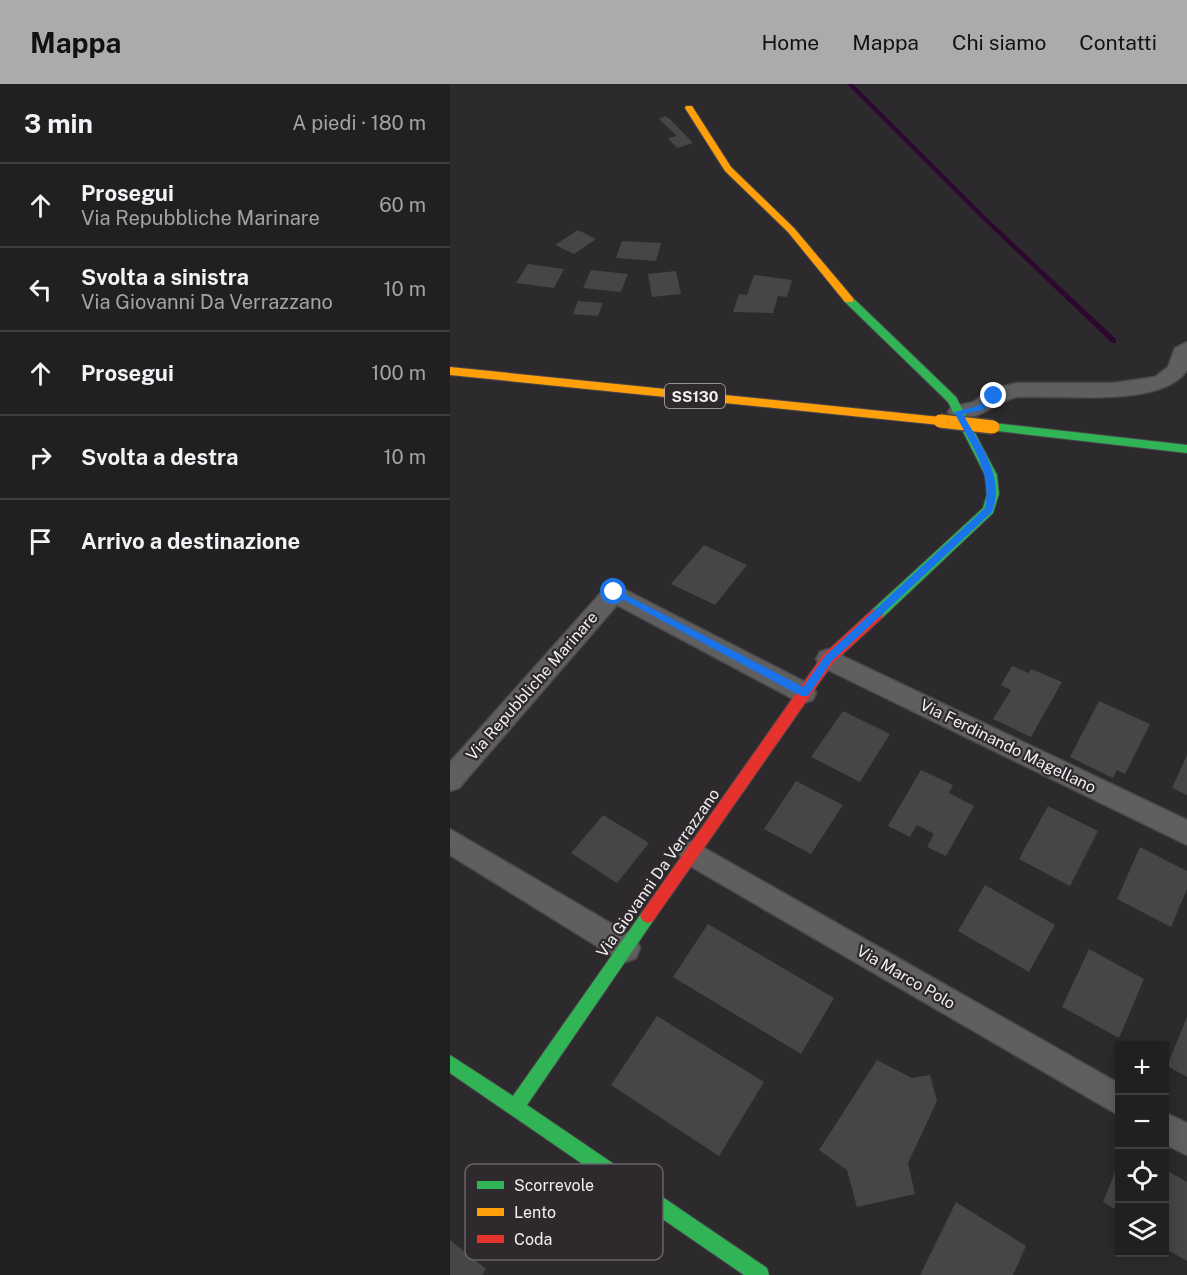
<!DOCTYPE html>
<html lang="it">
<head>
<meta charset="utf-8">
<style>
  body { margin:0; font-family:"Public Sans",sans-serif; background:#2d2d2e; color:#f1f3f6 }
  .controls { position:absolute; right:18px; bottom:18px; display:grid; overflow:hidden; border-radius:0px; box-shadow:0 3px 15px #0003 }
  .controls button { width:54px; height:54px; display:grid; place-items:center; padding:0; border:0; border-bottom:2px solid #3e3e3f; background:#212021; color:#f1f3f6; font:30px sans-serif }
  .stop { position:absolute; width:18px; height:18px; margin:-14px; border:4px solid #1a73e8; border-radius:50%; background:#fff }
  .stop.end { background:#1a73e8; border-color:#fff; box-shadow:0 2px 6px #0008 }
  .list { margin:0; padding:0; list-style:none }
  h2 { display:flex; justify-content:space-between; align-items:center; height:78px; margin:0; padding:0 24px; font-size:26px }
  h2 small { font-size:20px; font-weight:400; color:#a2a3a5 }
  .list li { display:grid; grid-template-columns:39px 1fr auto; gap:18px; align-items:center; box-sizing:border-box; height:84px; padding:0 24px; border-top:2px solid #3e3e3f }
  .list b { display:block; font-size:22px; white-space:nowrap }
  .list p { margin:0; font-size:20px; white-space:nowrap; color:#a2a3a5 }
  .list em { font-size:20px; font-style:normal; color:#a2a3a5 }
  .icon { flex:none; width:33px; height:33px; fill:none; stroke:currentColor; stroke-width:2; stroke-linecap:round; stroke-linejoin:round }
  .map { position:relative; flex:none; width:737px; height:1191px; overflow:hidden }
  header { display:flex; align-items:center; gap:36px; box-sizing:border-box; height:84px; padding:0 30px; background:#adaaad; color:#111 }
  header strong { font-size:28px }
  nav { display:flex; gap:33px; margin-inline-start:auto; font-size:21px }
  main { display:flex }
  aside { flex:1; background:#212021 }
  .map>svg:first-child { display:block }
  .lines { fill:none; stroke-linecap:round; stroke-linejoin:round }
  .stream { fill:#2d082e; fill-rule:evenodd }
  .building { fill:#474646 }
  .street-casing { stroke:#494749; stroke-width:3 }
  .fast-casing { stroke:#494749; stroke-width:2 }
  .slow-casing { stroke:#494749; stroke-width:2 }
  .jam-casing { stroke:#494749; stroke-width:2 }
  .street { fill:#605f60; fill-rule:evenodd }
  .fast { fill:#30b455; fill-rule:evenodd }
  .slow { fill:#ff9f0a; fill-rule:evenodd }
  .jam { fill:#e5322d; fill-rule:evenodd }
  .slow-bridge-casing { stroke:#494749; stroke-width:16; stroke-linecap:butt }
  .slow-bridge { stroke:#ff9f0a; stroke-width:13 }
  .route { fill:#1a73e8 }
  .labels { text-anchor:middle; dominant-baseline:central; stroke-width:4.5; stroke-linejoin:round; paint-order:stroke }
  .shield { fill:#2d292d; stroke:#b7b4b7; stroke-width:1.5 }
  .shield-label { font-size:15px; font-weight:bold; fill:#f2eff2 }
  .street-label { font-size:16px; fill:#f2eff2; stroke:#2d292d }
  .key { fill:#2d292d; stroke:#686468; stroke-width:1.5 }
  .key-label { font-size:16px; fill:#f2eff2 }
</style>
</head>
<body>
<header>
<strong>Mappa</strong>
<nav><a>Home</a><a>Mappa</a><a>Chi siamo</a><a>Contatti</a></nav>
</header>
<main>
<aside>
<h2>3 min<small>A piedi · 180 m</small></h2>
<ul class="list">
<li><svg class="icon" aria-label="ahead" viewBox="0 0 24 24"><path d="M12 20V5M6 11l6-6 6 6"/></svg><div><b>Prosegui</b><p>Via Repubbliche Marinare</p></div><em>60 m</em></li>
<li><svg class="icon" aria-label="left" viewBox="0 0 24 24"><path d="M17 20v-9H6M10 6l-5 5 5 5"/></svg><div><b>Svolta a sinistra</b><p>Via Giovanni Da Verrazzano</p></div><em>10 m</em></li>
<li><svg class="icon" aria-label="ahead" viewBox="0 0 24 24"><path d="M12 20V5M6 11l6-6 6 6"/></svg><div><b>Prosegui</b></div><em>100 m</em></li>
<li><svg class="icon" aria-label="right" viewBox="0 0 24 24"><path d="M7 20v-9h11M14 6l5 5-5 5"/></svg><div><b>Svolta a destra</b></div><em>10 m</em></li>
<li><svg class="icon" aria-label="arrive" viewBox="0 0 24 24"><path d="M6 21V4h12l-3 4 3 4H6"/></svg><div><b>Arrivo a destinazione</b></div></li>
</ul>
</aside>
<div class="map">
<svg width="737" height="1191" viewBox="0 0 737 1191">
  <rect width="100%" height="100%" fill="#2c2a2c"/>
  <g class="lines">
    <path class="stream" d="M397,0H403L536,133L666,255V259H662L532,135Z"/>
  </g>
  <path class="building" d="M215,32L220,35L243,59L227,64L218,54L227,52L209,35Z
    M128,146L146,155L124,170L105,161Z
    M172,157L211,159L206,177L166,174Z
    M78,180L114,185L104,204L66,199Z
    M141,186L178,190L171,208L133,204Z
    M226,187L231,210L202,213L198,190Z
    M304,191L342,196L337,213L328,212L323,229L283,228L289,210L297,211Z
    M128,217L153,219L148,232L123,230Z
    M254,461L297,481L265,521L221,500Z
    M562,582L579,589L581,585L612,598L581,653L543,635L561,606L551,601Z
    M649,617L700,640L675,690L667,686L663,694L620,673Z
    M393,627L440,650L410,698L361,673Z
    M737,671V711L722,704Z
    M471,686L503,701L499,709L524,722L496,772L477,763L484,750L467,741L460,753L438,742Z
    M346,697L393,721L361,770L314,745Z
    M598,722L648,747L620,802L569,775Z
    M153,731L199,759L167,799L121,769Z
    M690,763L737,787V805L721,843L667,815Z
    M535,801L605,841L579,888L508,847Z
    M258,840L384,914L351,970L223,893Z
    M639,865L694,895L669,954L612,923Z
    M207,932L314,998L269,1072L161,1001Z
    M737,933V993L717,982Z
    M427,976L462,994L480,991L487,1017L458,1079L465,1110L407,1123L397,1086L369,1066Z
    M669,1078H670V1137L665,1134L668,1127L653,1118Z
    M714,1085L737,1098V1177L714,1164Z
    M506,1118L576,1162L563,1191H470Z
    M0,1156L36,1185L32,1191H0Z"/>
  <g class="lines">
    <g class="street-casing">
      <path id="street" d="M737,258V286C712,325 608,310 566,313C544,319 526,340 501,333L498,328L501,323L524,318L537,307L566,299H663L705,293L718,283L725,264Z
        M164,500L363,602L366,609L363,616L354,619L345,616L167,521L9,704L0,707V678L156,503Z
        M378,565L737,736V761L370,582L366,575L370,568Z
        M0,745L186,854L190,864L186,874L176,878L166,874L0,771Z
        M242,757L670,1000V1032L233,778L229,769L233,760Z
        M714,1028L737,1039V1071L714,1060Z"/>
    </g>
    <g class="fast-casing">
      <path id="fast" d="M399,213L403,214L506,313L547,391L549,410L543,429L432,534L427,535L421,530L422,526L533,424L537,410L535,391L498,318L395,218V214Z
        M543,339L737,361V369L539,346V340Z
        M198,825L203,827L206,832L203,837L77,1021L317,1184L319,1191H294L0,989V971L63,1012L193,827Z"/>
    </g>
    <g class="slow-casing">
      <path id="slow" d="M236,22H242L281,83L344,144L403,214V218H395L338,148L275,87L235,24Z
        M0,283L490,333L496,337L490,341L0,291Z"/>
    </g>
    <g class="jam-casing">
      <path id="jam" d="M427,525L433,530L432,534L383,579L203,837L198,839L193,837L190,832L193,827L373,571L422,526Z"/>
    </g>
    <use href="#street" class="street"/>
    <use href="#fast" class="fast"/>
    <use href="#slow" class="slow"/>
    <use href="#jam" class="jam"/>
    <g class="slow-bridge-casing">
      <path id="slow-bridge" d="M490,337L543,343"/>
    </g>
    <use href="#slow-bridge" class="slow-bridge"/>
  </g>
  <path class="route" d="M542,310L549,312L533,326L513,330C529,360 556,393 542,428L382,577L358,612H351L159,508L167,506L353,603L375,572L535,424C543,389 520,359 504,328L528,322Z"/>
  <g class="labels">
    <rect class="shield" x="215" y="300" width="60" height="24" rx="4.5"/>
    <g class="shield-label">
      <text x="245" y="312">SS130</text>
    </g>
    <g class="street-label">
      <text transform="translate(82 602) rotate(-49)">Via Repubbliche Marinare</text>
      <text transform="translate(558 662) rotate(26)">Via Ferdinando Magellano</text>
      <text transform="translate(208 789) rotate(-55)">Via Giovanni Da Verrazzano</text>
      <text transform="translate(456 893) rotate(30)">Via Marco Polo</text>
    </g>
  </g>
  <rect x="15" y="1080" width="198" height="96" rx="9" class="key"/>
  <rect x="27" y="1097" width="27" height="8" fill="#30b455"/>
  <rect x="27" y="1124" width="27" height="8" fill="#ff9f0a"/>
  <rect x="27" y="1151" width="27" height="8" fill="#e5322d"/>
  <g class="key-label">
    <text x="64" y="1107">Scorrevole</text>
    <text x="64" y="1134">Lento</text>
    <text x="64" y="1161">Coda</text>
  </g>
</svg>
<div class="controls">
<button>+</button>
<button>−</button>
<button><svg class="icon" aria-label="locate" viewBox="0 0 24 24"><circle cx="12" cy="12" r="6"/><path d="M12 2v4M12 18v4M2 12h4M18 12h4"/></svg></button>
<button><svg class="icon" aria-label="layers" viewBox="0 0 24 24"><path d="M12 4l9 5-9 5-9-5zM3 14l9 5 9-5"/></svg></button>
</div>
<div class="stop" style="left:164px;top:508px"></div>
<div class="stop end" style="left:544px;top:312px"></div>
</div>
</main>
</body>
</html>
